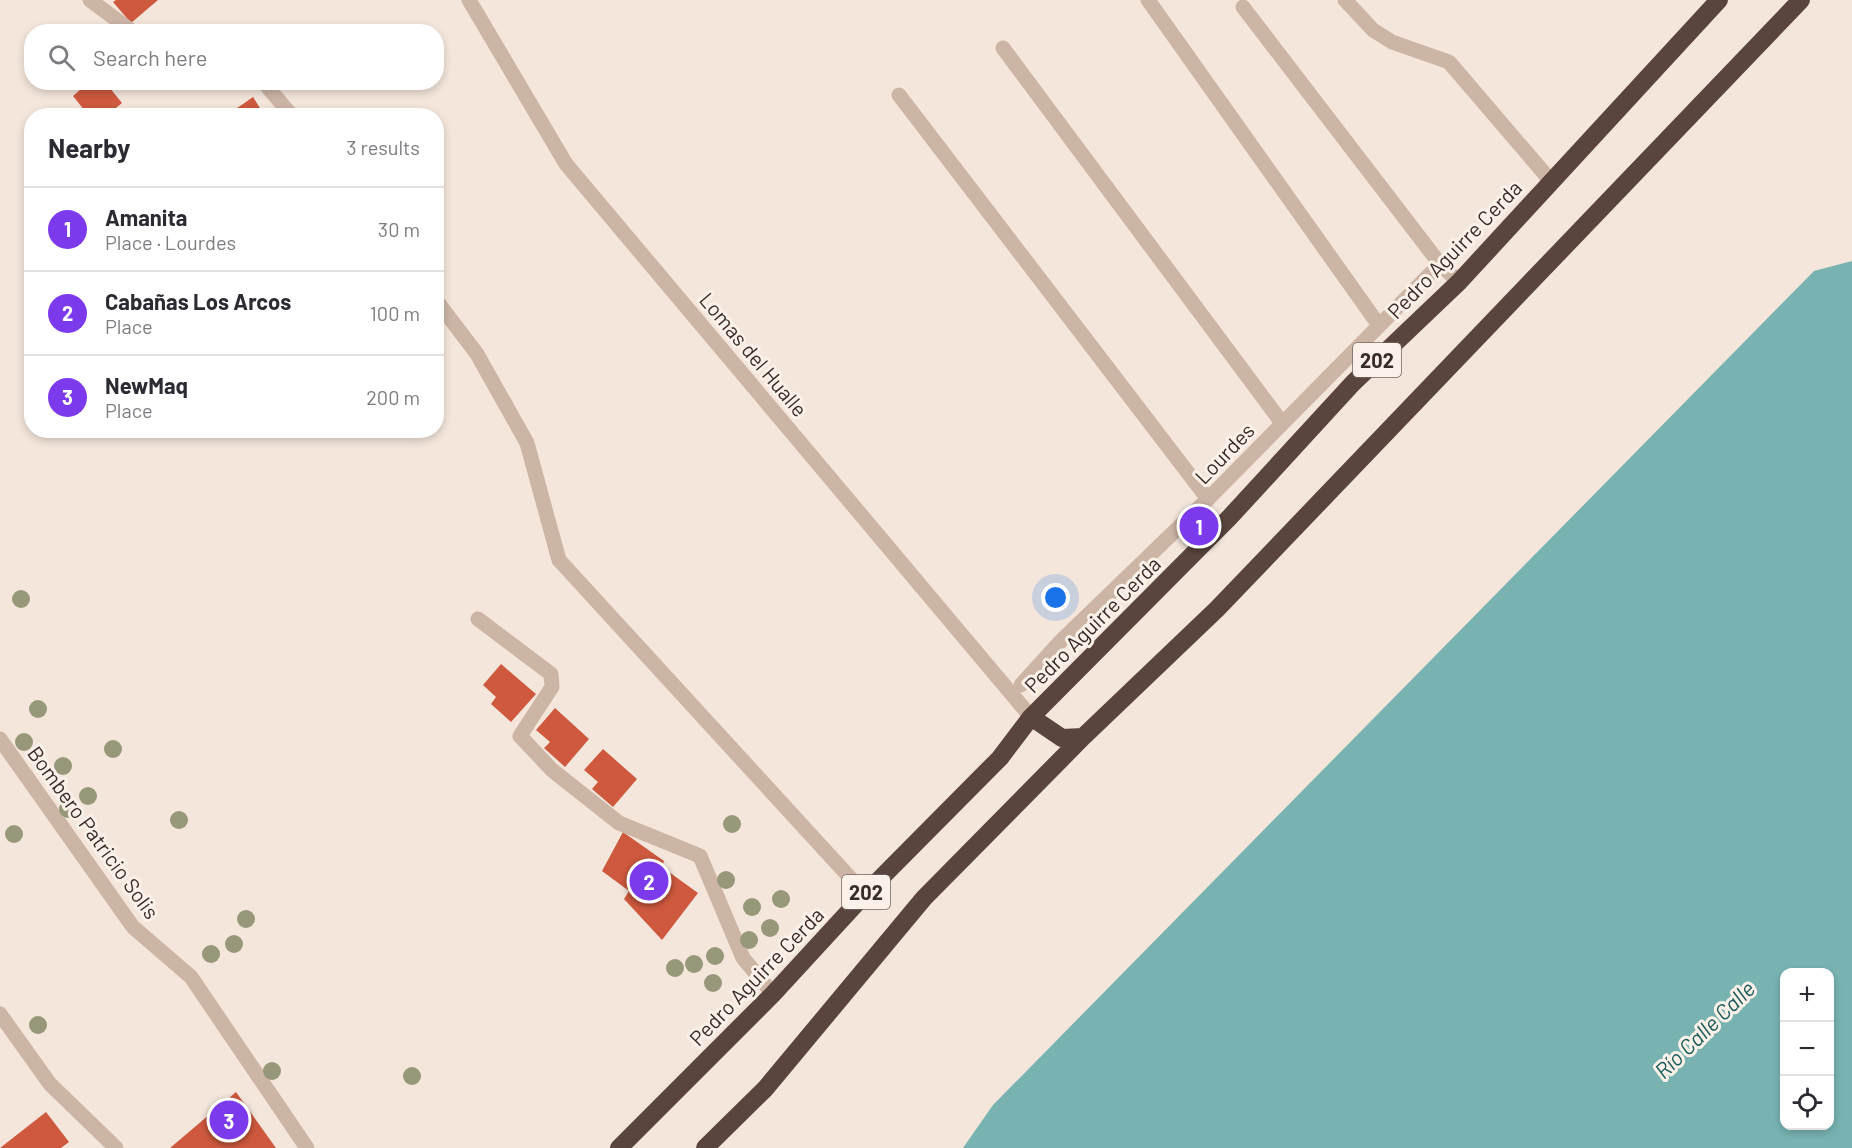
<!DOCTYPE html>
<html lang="en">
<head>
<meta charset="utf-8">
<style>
  body { margin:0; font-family:Barlow,sans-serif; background:#f7f7f7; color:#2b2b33 }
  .controls { position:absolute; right:18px; bottom:18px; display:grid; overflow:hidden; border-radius:12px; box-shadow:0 3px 9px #0003 }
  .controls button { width:54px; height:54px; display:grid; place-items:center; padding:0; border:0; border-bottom:2px solid #e1e1e2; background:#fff; color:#2b2b33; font:30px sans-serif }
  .you { position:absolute; left:1056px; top:598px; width:21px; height:21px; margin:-15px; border:4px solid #fff; border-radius:50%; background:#1a73e8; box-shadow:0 0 0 9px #1a73e833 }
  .badge { display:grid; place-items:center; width:39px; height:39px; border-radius:50%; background:#7c3aed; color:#fff; font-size:20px; font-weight:700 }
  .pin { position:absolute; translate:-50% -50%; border:3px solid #fff; box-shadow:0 2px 6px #0006 }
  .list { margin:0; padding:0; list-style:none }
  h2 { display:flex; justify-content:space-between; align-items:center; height:78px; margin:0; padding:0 24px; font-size:26px }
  h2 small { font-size:20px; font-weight:400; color:#7c7c81 }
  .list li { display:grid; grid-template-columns:39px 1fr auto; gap:18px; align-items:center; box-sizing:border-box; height:84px; padding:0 24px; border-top:2px solid #e1e1e2 }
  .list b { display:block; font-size:22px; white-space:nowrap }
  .list p { margin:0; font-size:20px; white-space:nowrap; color:#7c7c81 }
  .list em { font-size:20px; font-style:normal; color:#7c7c81 }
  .icon { flex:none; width:33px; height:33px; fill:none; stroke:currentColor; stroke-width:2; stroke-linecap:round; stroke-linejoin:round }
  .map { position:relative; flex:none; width:1852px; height:1148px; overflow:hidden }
  .search { position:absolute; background:#fff; box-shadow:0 3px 9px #0003; left:24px; top:24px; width:420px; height:66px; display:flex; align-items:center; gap:15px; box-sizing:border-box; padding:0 21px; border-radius:24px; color:#7c7c81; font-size:22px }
  .panel { position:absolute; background:#fff; box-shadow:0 3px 9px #0003; left:24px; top:108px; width:420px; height:330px; border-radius:24px }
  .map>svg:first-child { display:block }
  .water { fill:#78b3b2; fill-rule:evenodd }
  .building { fill:#ce593e }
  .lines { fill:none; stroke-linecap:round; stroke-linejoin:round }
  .minor { stroke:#cdb5a6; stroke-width:15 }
  .highway { stroke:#5a453e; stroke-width:18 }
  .tree { fill:#969879 }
  .labels { text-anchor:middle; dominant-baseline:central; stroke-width:6; stroke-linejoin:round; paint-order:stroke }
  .shield { fill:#fbf1e8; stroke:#726761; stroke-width:1.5 }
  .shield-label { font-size:20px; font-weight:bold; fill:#382c27 }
  .street-label { font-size:21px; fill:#382c27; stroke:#fbf1e8 }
  .water-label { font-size:22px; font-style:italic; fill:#1a5c5d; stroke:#fbf1e8 }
</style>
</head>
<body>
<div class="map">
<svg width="1852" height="1148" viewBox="0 0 1852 1148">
  <rect width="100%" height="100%" fill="#f4e6db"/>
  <path class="water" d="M1852,261V1148H963L993,1105L1814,271ZM1784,972H1830V1126H1784Z"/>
  <path class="building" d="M116,0H158L131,23L113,2Z
    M89,82H105L122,103L106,116H89L73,96Z
    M253,97L265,116H225L243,104Z
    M501,664L536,694L511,722L491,704L496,697L483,685Z
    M555,708L589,739L565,767L544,748L550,742L536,730Z
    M603,749L637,779L613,807L592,789L598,782L584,770Z
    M623,832L664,861L662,867L698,893L662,940L624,899L629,891L602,871Z
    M236,1092L276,1148H170Z
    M46,1112L69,1142L61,1148H0Z"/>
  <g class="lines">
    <path class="minor" d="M90,0L133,32
      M469,0L566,164L1031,717
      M1148,0L1378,324
      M1345,0L1373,30L1392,42L1449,62L1550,180
      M1243,7L1440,264
      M1003,48L1282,423
      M259,82L265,84L292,116
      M899,95L1208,499
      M436,300L477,354L527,443L559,560L865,894
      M478,619L551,674L552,687L520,736L552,770L619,823L700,856L743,958L773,994
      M1021,685L1059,643L1208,499L1440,264L1459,282
      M0,739L133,927L191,977L307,1148
      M0,1014L50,1084L116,1148"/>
    <path class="highway" d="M1031,717L1062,738L1083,737
      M619,1148L773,994L865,894L1000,758L1031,717L1229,518L1353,383L1459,282L1719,0
      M705,1148L765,1089L924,898L1083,737L1217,609L1801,0"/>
  </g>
  <g class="tree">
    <circle cx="21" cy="599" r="9"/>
    <circle cx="38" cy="709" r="9"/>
    <circle cx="24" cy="742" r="9"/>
    <circle cx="113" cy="749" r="9"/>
    <circle cx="63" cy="766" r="9"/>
    <circle cx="88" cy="796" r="9"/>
    <circle cx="68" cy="809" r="9"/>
    <circle cx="179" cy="820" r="9"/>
    <circle cx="732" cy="824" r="9"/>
    <circle cx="14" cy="834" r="9"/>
    <circle cx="726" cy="880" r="9"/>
    <circle cx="781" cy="899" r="9"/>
    <circle cx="752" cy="907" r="9"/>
    <circle cx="246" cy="919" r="9"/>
    <circle cx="770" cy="928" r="9"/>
    <circle cx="749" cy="940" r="9"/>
    <circle cx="234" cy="944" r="9"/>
    <circle cx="211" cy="954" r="9"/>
    <circle cx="715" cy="956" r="9"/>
    <circle cx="694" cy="964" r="9"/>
    <circle cx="675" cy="968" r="9"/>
    <circle cx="713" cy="983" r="9"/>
    <circle cx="38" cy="1025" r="9"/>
    <circle cx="272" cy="1071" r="9"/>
    <circle cx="412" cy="1076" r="9"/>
  </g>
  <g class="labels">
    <g class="shield">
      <rect x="1353" y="343" width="48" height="34" rx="4.5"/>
      <rect x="842" y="875" width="48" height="34" rx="4.5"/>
    </g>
    <g class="shield-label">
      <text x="1377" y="360">202</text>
      <text x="866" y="892">202</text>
    </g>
    <g class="street-label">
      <text transform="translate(1454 249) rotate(-46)">Pedro Aguirre Cerda</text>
      <text transform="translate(754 354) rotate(50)">Lomas del Hualle</text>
      <text transform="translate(1224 453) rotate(-46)">Lourdes</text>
      <text transform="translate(1092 624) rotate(-45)">Pedro Aguirre Cerda</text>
      <text transform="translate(94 832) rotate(54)">Bombero Patricio Solis</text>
      <text transform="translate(756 976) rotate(-46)">Pedro Aguirre Cerda</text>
    </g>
    <g class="water-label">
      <text transform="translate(1704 1029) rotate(-44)">Río Calle Calle</text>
    </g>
  </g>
</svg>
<div class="controls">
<button>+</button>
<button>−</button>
<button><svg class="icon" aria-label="locate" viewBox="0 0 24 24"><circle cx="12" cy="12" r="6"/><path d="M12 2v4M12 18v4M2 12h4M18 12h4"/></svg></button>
</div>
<div class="you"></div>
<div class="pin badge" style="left:1199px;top:526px">1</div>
<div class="pin badge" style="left:649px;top:881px">2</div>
<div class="pin badge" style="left:229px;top:1120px">3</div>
<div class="search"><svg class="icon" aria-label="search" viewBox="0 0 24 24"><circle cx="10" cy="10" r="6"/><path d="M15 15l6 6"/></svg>Search here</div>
<section class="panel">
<h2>Nearby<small>3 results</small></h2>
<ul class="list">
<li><span class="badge">1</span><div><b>Amanita</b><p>Place · Lourdes</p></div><em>30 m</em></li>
<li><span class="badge">2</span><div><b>Cabañas Los Arcos</b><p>Place</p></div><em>100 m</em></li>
<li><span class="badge">3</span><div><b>NewMaq</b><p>Place</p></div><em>200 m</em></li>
</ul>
</section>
</div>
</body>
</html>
